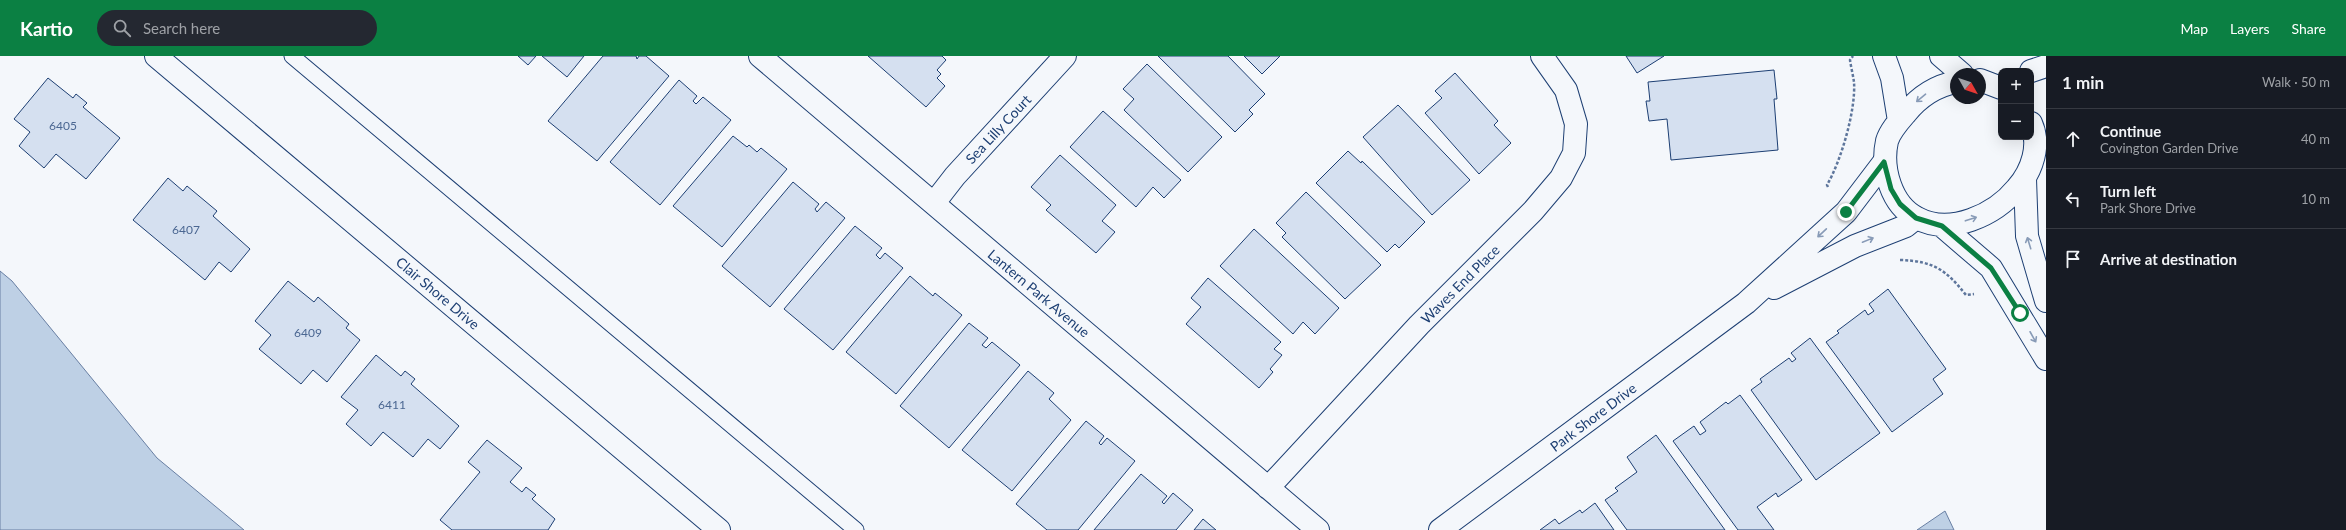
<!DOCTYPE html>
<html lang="en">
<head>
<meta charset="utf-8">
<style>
  body { margin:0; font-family:Lato,sans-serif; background:#242831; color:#f1f3f6 }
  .controls { position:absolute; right:12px; top:12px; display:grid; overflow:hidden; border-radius:8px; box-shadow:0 4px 16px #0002 }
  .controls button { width:36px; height:36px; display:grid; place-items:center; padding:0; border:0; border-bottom:1px solid #363941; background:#171b24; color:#f1f3f6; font:20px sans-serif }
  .compass { position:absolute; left:1950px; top:12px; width:36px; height:36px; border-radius:50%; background:#171b24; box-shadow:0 4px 16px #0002; rotate:130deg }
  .stop { position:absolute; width:12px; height:12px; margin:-9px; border:3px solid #0b8043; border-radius:50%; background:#fff }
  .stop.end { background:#0b8043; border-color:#fff; box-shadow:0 1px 4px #0008 }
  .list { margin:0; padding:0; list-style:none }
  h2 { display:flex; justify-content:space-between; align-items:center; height:52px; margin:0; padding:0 16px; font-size:17px }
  h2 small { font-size:13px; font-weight:400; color:#9ea1a6 }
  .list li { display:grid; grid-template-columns:26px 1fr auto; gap:12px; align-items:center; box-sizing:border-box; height:60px; padding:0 16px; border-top:1px solid #363941 }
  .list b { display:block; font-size:15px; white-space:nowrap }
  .list p { margin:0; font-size:13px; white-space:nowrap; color:#9ea1a6 }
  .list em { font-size:13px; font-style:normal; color:#9ea1a6 }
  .icon { flex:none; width:22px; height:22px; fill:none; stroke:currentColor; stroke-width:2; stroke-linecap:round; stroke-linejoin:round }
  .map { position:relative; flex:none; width:2046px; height:474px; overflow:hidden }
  header { display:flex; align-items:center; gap:24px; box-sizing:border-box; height:56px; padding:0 20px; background:#0b8043; color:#fff }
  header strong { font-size:19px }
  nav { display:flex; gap:22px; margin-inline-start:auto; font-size:14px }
  .search { width:280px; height:36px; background:#242831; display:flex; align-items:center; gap:10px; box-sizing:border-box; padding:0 14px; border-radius:22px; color:#9ea1a6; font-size:15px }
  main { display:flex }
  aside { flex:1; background:#171b24 }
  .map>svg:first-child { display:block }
  .water { fill:#bed0e5; stroke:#687fa3 }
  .building { fill:#d5e0f0; stroke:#1d3f73 }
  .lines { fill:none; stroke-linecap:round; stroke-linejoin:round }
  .service-casing { stroke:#1d3f73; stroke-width:17 }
  .minor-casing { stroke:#1d3f73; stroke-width:24 }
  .tertiary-casing { stroke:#1d3f73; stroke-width:24 }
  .path { stroke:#5e769c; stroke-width:2.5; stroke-dasharray:3 2; stroke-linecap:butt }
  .service { stroke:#f4f7fb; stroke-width:15 }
  .minor { stroke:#f4f7fb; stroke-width:22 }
  .tertiary { stroke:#f4f7fb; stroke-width:22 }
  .oneway { stroke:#889bb7 }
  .route { stroke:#0b8043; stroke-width:5 }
  .labels { text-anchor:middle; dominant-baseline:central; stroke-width:3; stroke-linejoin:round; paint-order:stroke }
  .number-label { font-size:12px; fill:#4b6792 }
  .street-label { font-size:14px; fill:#1d3f73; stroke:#f4f7fb }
</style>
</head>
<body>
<header>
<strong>Kartio</strong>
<div class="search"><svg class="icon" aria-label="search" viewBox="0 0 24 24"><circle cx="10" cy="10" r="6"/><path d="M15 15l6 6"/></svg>Search here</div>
<nav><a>Map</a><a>Layers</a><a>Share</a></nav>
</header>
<main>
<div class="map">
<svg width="2046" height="474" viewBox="0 0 2046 474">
  <rect width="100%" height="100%" fill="#f4f7fb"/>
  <path class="water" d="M0,215L12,225L157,402L244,474H0Z
    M1945,455L1954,474H1917Z"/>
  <path class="building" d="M518,0H536L528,9Z
    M542,0H584L567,21Z
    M603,0H636L637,3L639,0H646L669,20L597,105L548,65Z
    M868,0H942L946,4L937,14L941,18L937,22L945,30L926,51Z
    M1158,0H1228L1265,38L1249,54L1253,58L1235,76Z
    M1244,0H1280L1262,18Z
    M1626,0H1664L1637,17Z
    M1147,8L1222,81L1188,116L1124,54L1134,43L1123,33Z
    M1774,14L1777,43H1774L1778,94L1671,104L1667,63L1649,65L1646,45H1650L1648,26Z
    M1455,17L1498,65L1494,69L1511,87L1479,118L1425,57L1442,42L1435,35Z
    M48,22L73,42L76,38L87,47L83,51L120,82L86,123L56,98L44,112L19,90L30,76L14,63Z
    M679,24L697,40L693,45L696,48L703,41L731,64L660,149L610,106Z
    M1398,49L1470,124L1432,159L1363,81Z
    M1103,55L1181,124L1164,142L1153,131L1136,151L1070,91Z
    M733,80L747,91L749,89L757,96L761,92L787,113L722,191L673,150Z
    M1348,95L1361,107L1362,105L1425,166L1399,192L1395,188L1387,196L1316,127Z
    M1060,99L1116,149L1102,165L1115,176L1096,197L1046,154L1051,149L1031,131Z
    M168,122L183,135L187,130L217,155L213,160L250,193L231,216L219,206L205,224L133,164Z
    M793,126L819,148L815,153L817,156L826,146L845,162L770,251L722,210Z
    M1306,136L1381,209L1345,243L1282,181L1286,177L1276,167Z
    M855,170L882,192L876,199L880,203L885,197L903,212L833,294L784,253Z
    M1254,173L1339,252L1315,278L1303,266L1293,278L1220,210Z
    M910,220L933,240L935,237L962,259L896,338L846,296Z
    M1208,222L1281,286L1274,293L1282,299L1270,313L1273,316L1259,332L1186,268L1201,251L1191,242Z
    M288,225L314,246L318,241L349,268L346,272L360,284L327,326L313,314L301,328L259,293L271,279L255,265Z
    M1888,233L1946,313L1933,323L1943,338L1892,376L1826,286L1839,277L1837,275L1865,254L1868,259L1874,255L1869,248Z
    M969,267L988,282L982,289L986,292L992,286L1020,309L949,392L900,350Z
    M1810,282L1880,377L1816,424L1751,334L1762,326L1760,323L1789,302L1792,306L1796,303L1791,297Z
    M376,299L401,320L405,315L415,323L411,328L459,370L440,393L428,383L413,401L383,376L371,390L346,368L358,354L341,341Z
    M1028,315L1054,337L1049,343L1071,364L1012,435L962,394Z
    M1740,339L1802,424L1778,441L1776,437L1757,451L1774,474H1738L1673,385L1694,370L1700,379L1706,375L1700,366L1726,346L1728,348Z
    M1086,365L1104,380L1099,387L1101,389L1107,382L1135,405L1078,474H1047L1016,448Z
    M1656,379L1725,474H1627L1605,444L1618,435L1615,432L1637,416L1627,401Z
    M487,384L522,412L510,426L522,436L526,431L536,439L532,443L555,463L548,474H452L440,464L480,416L468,406Z
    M1141,418L1167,440L1162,446L1164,448L1173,437L1193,454L1176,474H1094Z
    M1595,447L1614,474H1540L1555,463L1559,468L1580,454L1582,457Z
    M1203,463L1216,474H1194Z"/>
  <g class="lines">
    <g class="service-casing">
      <path id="service" d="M292,0L856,474"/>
    </g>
    <g class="minor-casing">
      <path id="minor" d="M156,0L719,474
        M760,0L1318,474
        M2031,15L2046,10
        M934,147L955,120L1065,0
        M1774,232L1855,190L1906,170L1916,162
        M1268,432L1419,269L1533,155L1561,122L1574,97L1576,68L1566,34L1542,0
        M1440,474L1746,247L1846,156L1884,106"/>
    </g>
    <g class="tertiary-casing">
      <path id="tertiary" d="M1884,0L1892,22L1899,65
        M1941,0L1962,18
        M1980,24L2001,32
        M1956,26C1935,30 1919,41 1906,57C1899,65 1890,75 1887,85C1881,112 1891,149 1917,162C1950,180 1995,159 2017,132C2032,115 2041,89 2031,67
        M2025,123L2027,180L2046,245
        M1942,170L1991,212L2046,303"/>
    </g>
    <path class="path" d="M1828,131L1827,129C1841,105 1856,54 1854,26C1853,19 1851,11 1850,4L1853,0
      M1900,204C1934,205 1946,214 1966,239L1974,238"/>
    <use href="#service" class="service"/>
    <use href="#minor" class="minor"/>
    <use href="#tertiary" class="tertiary"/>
  </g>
  <defs><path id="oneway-shaft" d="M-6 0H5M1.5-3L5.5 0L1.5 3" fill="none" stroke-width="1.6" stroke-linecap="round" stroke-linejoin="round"/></defs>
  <g class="oneway">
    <use href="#oneway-shaft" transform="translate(1921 42) rotate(140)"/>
    <use href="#oneway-shaft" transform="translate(1971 163) rotate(-18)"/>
    <use href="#oneway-shaft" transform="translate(1822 177) rotate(137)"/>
    <use href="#oneway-shaft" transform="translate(1868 184) rotate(-22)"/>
    <use href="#oneway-shaft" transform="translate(2029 187) rotate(-107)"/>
    <use href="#oneway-shaft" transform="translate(2033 281) rotate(61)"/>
  </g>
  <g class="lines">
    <path class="route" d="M1846,156L1884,106L1891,133L1900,148L1916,162L1942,170L1991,212L2020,257"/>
  </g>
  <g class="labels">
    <g class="number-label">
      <text x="63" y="69">6405</text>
      <text x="186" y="173">6407</text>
      <text x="308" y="276">6409</text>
      <text x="392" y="348">6411</text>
    </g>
    <g class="street-label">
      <text transform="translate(998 73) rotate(-47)">Sea Lilly Court</text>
      <text transform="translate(1460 228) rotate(-45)">Waves End Place</text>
      <text transform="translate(438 237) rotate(40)">Clair Shore Drive</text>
      <text transform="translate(1039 237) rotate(40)">Lantern Park Avenue</text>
      <text transform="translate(1593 361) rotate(-37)">Park Shore Drive</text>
    </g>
  </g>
</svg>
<div class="controls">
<button>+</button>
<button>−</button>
</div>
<svg class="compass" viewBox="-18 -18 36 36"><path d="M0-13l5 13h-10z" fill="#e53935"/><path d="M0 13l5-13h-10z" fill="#9ea1a6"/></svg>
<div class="stop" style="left:2020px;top:257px"></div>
<div class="stop end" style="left:1846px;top:156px"></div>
</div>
<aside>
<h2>1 min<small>Walk · 50 m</small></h2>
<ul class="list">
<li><svg class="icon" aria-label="ahead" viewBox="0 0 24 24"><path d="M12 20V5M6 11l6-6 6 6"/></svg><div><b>Continue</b><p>Covington Garden Drive</p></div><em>40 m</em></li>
<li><svg class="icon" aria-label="left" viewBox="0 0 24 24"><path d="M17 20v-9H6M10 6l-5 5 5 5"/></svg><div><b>Turn left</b><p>Park Shore Drive</p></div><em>10 m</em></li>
<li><svg class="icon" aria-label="arrive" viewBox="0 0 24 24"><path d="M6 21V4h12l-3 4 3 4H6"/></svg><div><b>Arrive at destination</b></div></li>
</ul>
</aside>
</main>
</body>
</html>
